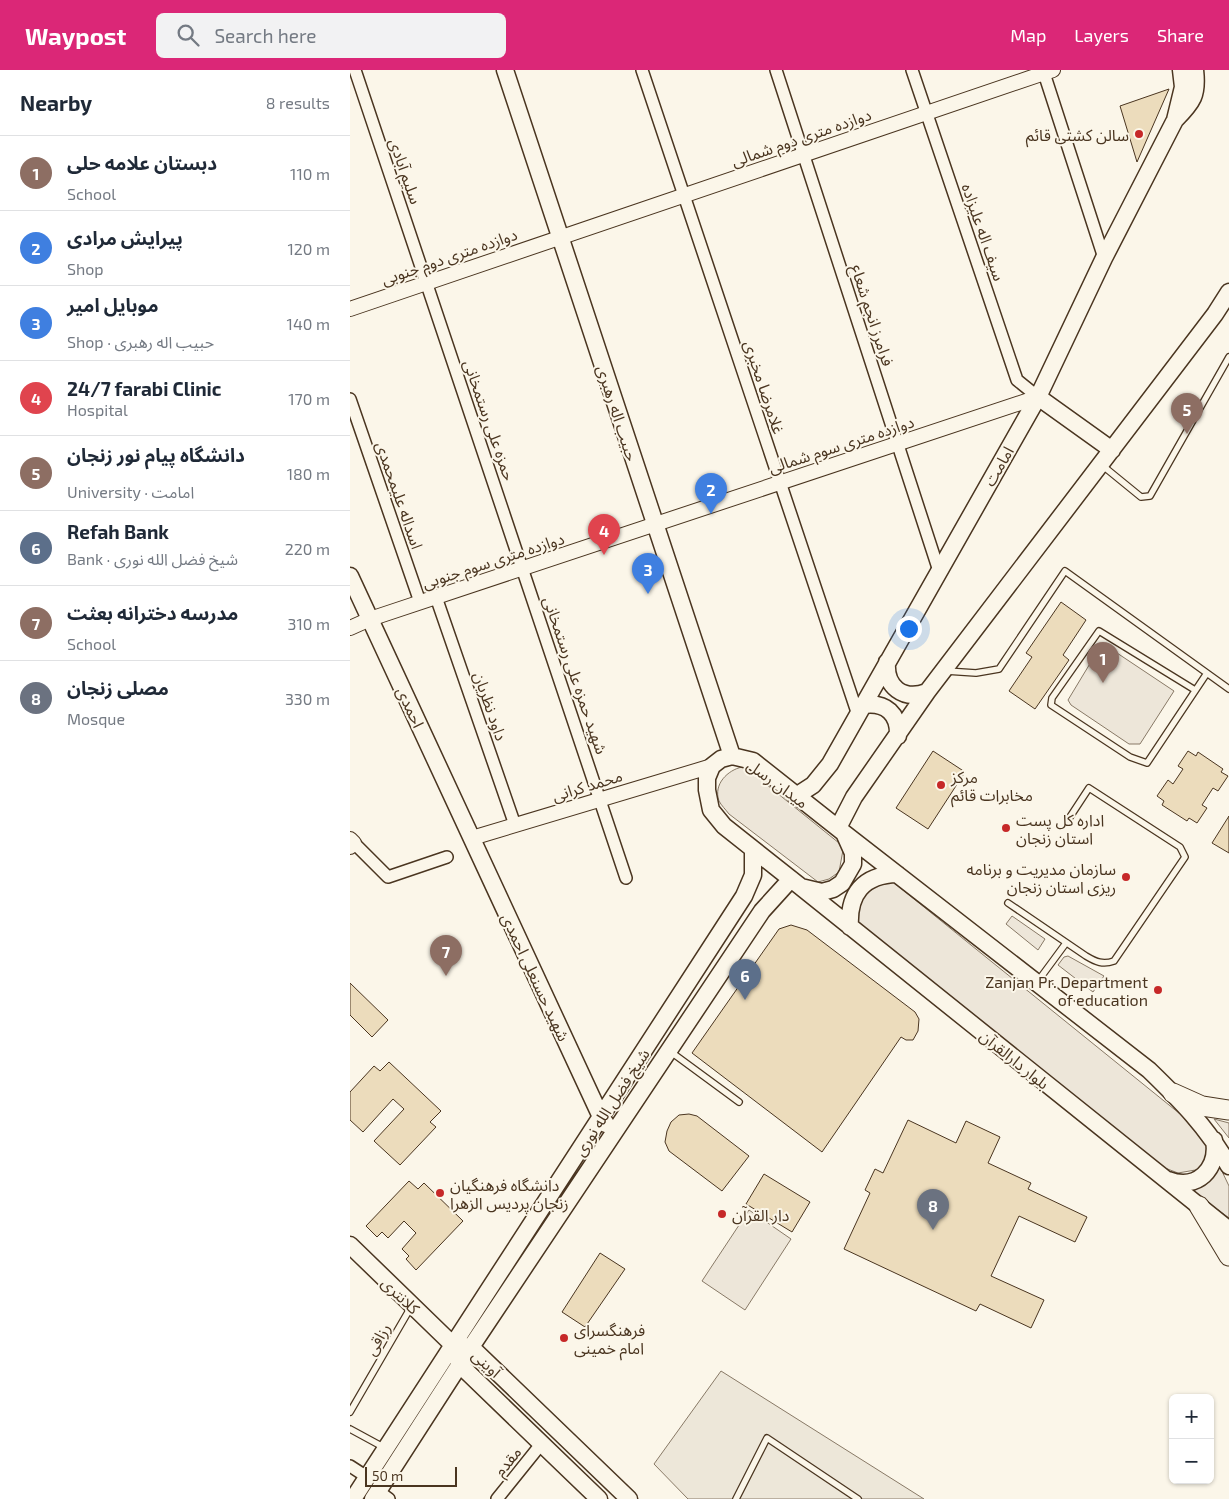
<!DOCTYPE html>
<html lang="en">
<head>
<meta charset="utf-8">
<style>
  body { margin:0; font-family:"Exo 2","Noto Sans Arabic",sans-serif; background:#f2f2f3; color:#1f2937 }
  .controls { position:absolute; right:15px; bottom:15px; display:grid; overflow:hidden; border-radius:8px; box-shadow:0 1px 4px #0004 }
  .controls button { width:45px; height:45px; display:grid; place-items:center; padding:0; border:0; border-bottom:1px solid #e0e1e3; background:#fff; color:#1f2937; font:25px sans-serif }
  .scale { position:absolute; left:15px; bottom:12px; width:92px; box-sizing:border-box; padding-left:5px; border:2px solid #4a3520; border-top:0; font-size:14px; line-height:18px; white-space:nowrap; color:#4a3520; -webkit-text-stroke:4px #fbf6e9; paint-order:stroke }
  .you { position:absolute; left:558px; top:558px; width:18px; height:18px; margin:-12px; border:4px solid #fff; border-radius:50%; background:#1a73e8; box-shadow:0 0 0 8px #1a73e833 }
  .badge { display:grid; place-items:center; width:32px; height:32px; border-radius:50%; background:#db2777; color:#fff; font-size:16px; font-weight:700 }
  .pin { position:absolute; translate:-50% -41px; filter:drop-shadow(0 1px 2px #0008) }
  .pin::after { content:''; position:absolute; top:26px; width:18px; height:15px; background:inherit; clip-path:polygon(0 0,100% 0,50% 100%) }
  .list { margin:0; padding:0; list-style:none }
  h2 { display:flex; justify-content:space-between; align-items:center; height:65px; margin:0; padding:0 20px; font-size:21px }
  h2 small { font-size:16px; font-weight:400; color:#747a83 }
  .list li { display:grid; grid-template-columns:32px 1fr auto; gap:15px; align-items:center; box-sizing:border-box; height:75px; padding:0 20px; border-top:1px solid #e0e1e3 }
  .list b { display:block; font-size:19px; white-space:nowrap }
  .list p { margin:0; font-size:16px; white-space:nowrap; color:#747a83 }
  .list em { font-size:16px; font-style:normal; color:#747a83 }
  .icon { flex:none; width:28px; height:28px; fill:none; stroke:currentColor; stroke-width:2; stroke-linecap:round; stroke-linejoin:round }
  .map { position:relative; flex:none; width:879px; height:1429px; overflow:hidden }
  header { display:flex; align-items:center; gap:30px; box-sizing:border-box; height:70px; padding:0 25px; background:#db2777; color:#fff }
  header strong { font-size:24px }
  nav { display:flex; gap:28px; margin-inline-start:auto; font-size:18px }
  .search { width:350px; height:45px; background:#f2f2f3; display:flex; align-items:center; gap:12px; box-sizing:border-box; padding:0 18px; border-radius:8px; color:#747a83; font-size:19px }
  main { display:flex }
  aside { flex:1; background:#fff }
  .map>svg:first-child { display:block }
  .green { fill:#ede6d9; stroke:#887966 }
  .parking { fill:#ede7d9; stroke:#887966 }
  .building { fill:#ecdcbc; stroke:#4a3520 }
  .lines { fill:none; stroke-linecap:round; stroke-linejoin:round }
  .service-casing { stroke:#4a3520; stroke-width:8 }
  .minor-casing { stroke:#4a3520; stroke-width:14 }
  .tertiary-casing { stroke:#4a3520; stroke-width:16 }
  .secondary-casing { stroke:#4a3520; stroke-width:19 }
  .trunk-casing { stroke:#4a3520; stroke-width:21 }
  .service { stroke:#fbf6e9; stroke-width:5.5 }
  .minor { stroke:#fbf6e9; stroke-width:11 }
  .tertiary { stroke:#fbf6e9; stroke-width:14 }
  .secondary { stroke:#fbf6e9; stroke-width:16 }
  .trunk { stroke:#fbf6e9; stroke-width:19 }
  .poi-dot { fill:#c62828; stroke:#fbf6e9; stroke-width:2 }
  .labels { text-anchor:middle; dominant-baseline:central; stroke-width:4; stroke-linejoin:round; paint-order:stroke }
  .poi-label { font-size:16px; fill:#4a3520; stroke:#fbf6e9; text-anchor:start }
  .street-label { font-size:16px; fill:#4a3520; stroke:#fbf6e9 }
</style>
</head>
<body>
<header>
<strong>Waypost</strong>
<div class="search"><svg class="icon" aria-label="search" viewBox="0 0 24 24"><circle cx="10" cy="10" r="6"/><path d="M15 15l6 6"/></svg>Search here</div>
<nav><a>Map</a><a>Layers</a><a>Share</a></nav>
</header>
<main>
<aside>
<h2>Nearby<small>8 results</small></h2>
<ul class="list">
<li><span class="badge" style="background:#8d6e63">1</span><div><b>دبستان علامه حلی</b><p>School</p></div><em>110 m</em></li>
<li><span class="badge" style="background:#3f7fe0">2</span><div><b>پیرایش مرادی</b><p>Shop</p></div><em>120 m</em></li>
<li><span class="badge" style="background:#3f7fe0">3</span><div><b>موبایل امیر</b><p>Shop · حبیب اله رهبری</p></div><em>140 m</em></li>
<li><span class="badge" style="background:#e0444e">4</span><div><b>24/7 farabi Clinic</b><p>Hospital</p></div><em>170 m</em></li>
<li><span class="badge" style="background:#8d6e63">5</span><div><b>دانشگاه پیام نور زنجان</b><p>University · امامت</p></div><em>180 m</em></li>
<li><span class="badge" style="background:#5c6f8a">6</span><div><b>Refah Bank</b><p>Bank · شیخ فضل الله نوری</p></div><em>220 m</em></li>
<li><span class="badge" style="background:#8d6e63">7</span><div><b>مدرسه دخترانه بعثت</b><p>School</p></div><em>310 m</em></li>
<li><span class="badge" style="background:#6b7280">8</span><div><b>مصلی زنجان</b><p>Mosque</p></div><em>330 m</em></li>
</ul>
</aside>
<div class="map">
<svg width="879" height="1429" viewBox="0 0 879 1429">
  <rect width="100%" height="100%" fill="#fbf6e9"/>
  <path class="green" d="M755,575L824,621L790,674H779L721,635L718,630L750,577Z
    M392,697L401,702L489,773L493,780L489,802L479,809L468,812L379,744C376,740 371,735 369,731C363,714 378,700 392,697Z
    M534,811L543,812L845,1056C858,1073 861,1079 851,1099L828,1103L815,1098L506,852C505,829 515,821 534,811Z
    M662,846L695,869L688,880L656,854Z
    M718,886L754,906L743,922L708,895L714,887Z
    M864,1049L879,1053V1068Z
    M868,1093L879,1116V1148L837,1117C854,1116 865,1111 868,1093Z
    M399,1140L441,1169L395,1240L352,1211Z"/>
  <path class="parking" d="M371,1301L574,1429H338L304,1394Z"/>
  <path class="building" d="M819,19L787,92L770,36Z
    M711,532L736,550L713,585L719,590L685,639L659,621L682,587L676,583Z
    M583,681L615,702L578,759L546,738Z
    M838,681L846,686L848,682L873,699L871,702L878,706L868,721L863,718L852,735L857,738L847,753L839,748L837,751L812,735L814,731L807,726L818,710L823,714L833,699L828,696Z
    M879,746V783L862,773Z
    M441,855L457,860L565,942L569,949L568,961L563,970H556L551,967L472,1082L342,983L429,859Z
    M0,913L38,950L22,967L0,945Z
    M39,992L91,1041L80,1052L86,1057L50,1095L24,1071L54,1039L43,1029L13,1062L0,1050V1022L24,996L30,1001Z
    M339,1044L347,1046L399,1086L372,1121L319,1081L315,1072L317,1061L321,1052L329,1045Z
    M558,1050L606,1073L616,1051L650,1067L638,1093L681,1113L678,1119L737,1147L725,1172L669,1146L641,1206L694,1230L681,1258L630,1234L626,1241L494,1179L520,1123L515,1120L525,1099L533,1103Z
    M414,1104L460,1132L442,1162L396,1134Z
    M59,1111L68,1119L74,1113L113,1151L66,1200L56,1189L59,1186L52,1179L66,1163L54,1151L38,1168L32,1162L27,1167L16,1156Z
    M250,1183L275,1199L235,1257L212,1242Z"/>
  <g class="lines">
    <g class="service-casing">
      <path id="service" d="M753,396L791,427L800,426L879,287
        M596,601L626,603L649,599L715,501L879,619
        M845,620L749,561L702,628L701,635L780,687L797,693L857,603
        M658,833L736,886C746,892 753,895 764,891L835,787L830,777L739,718L718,750
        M688,911L716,873
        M321,982L389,1032
        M0,1342L61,1237
        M0,1359L35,1378
        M386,1429L417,1368L508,1429"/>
    </g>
    <g class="minor-casing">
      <path id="minor" d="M5,0L276,808
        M292,0L508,645
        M426,0L589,501
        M562,0L667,310L688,327
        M693,0L754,188
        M0,329L70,532
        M86,527L165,755
        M4,773L38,807L97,787
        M0,1396L17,1407
        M28,1421L39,1429
        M147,1429L192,1373"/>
    </g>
    <g class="tertiary-casing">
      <path id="tertiary" d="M0,239L703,0
        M0,558L20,549L688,327
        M122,768L362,696
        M0,769L4,773L0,777"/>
    </g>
    <g class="secondary-casing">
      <path id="secondary" d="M155,0L382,686
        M825,50C843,32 848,25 845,0
        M688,327L762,380
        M0,506L251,1047L256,1054
        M537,592C535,617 553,631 577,622
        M514,635C536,632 549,644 548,666
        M382,686L403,691L494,763L503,783V794L492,813L483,819L472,822L451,817L374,756L361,740L357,720V708L362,696L371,689Z
        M446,726L463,715L480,694L688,327L754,188L825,50L833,17L831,0
        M488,758L504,727L577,622L865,244L879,222
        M494,763L799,1000C831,1031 857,1057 879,1096
        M451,817L879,1160
        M500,857C498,824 513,805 547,804
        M818,1110C847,1121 869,1099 864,1070
        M0,1175L102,1274L110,1295L249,1429
        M111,1275L121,1277L279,1429
        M3,1429L394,826L403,805V779
        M23,1429L121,1277L412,841L441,809"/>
    </g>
    <g class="trunk-casing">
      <path id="trunk" d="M823,1023L852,1036L879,1040
        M849,1136L879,1186"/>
    </g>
    <use href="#service" class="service"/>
    <use href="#minor" class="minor"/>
    <use href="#tertiary" class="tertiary"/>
    <use href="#secondary" class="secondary"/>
    <use href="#trunk" class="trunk"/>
  </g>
  <g class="poi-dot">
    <circle cx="789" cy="64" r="5"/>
    <circle cx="591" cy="715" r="5"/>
    <circle cx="656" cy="758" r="5"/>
    <circle cx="776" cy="807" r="5"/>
    <circle cx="808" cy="920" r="5"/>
    <circle cx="90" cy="1123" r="5"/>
    <circle cx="372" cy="1144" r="5"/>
    <circle cx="214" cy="1268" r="5"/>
  </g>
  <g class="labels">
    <g class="poi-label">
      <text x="779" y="64" text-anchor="end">سالن کشتی قائم</text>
      <text x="601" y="706">مرکز<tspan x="601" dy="18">مخابرات قائم</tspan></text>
      <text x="666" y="749">اداره کل پست<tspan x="666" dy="18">استان زنجان</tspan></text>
      <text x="766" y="798" text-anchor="end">سازمان مدیریت و برنامه<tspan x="766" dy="18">ریزی استان زنجان</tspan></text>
      <text x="798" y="911" text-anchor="end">Zanjan Pr. Department<tspan x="798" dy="18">of education</tspan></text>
      <text x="100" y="1114">دانشگاه فرهنگیان<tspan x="100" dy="18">زنجان پردیس الزهرا</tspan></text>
      <text x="382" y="1144">دار القرآن</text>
      <text x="224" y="1259">فرهنگسرای<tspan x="224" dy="18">امام خمینی</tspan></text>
    </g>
    <g class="street-label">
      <text transform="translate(451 67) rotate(-19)">دوازده متری دوم شمالی</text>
      <text transform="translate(56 101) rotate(71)">سلیم آبادی</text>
      <text transform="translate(634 162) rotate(71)">سیف اله علیزاده</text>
      <text transform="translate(99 186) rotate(-19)">دوازده متری دوم جنوبی</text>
      <text transform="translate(523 245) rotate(72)">فرامرز انجم شعاع</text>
      <text transform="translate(415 317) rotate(72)">غلامرضا مخبری</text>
      <text transform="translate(268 343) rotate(72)">حبیب اله رهبری</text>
      <text transform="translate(140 350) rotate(71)">حمزه علی رستمخانی</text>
      <text transform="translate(491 374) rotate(-18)">دوازده متری سوم شمالی</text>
      <text transform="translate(648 396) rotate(-60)">امامت</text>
      <text transform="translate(50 425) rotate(71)">اسداله علیمحمدی</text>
      <text transform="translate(143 490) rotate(-18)">دوازده متری سوم جنوبی</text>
      <text transform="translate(226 605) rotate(71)">شهید حمزه علی رستمخانی</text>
      <text transform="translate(141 636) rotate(71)">داود نظریان</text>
      <text transform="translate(61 637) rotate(65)">احمدی</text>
      <text transform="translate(428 713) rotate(36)">میدان رسل</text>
      <text transform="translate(237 715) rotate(-17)">محمد کرانی</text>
      <text transform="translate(186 907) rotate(65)">شهید حسنعلی احمدی</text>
      <text transform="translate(665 989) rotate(39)">بلوار دارالقرآن</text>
      <text transform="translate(261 1032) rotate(-57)">شیخ فضل الله نوری</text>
      <text transform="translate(51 1225) rotate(44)">کلانتری</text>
      <text transform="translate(27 1269) rotate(-60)">رزاقی</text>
      <text transform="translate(137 1293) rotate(42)">آوینی</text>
      <text transform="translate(157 1391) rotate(-51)">مقدم</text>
    </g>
  </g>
</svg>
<div class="controls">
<button>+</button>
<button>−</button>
</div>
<div class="scale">50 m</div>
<div class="you"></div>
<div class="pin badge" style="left:753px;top:613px;background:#8d6e63">1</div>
<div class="pin badge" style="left:361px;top:444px;background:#3f7fe0">2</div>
<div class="pin badge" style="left:298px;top:524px;background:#3f7fe0">3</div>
<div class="pin badge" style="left:254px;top:485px;background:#e0444e">4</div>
<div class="pin badge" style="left:837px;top:364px;background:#8d6e63">5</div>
<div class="pin badge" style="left:395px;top:930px;background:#5c6f8a">6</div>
<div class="pin badge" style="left:96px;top:906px;background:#8d6e63">7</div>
<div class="pin badge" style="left:583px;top:1160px;background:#6b7280">8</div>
</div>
</main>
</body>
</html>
